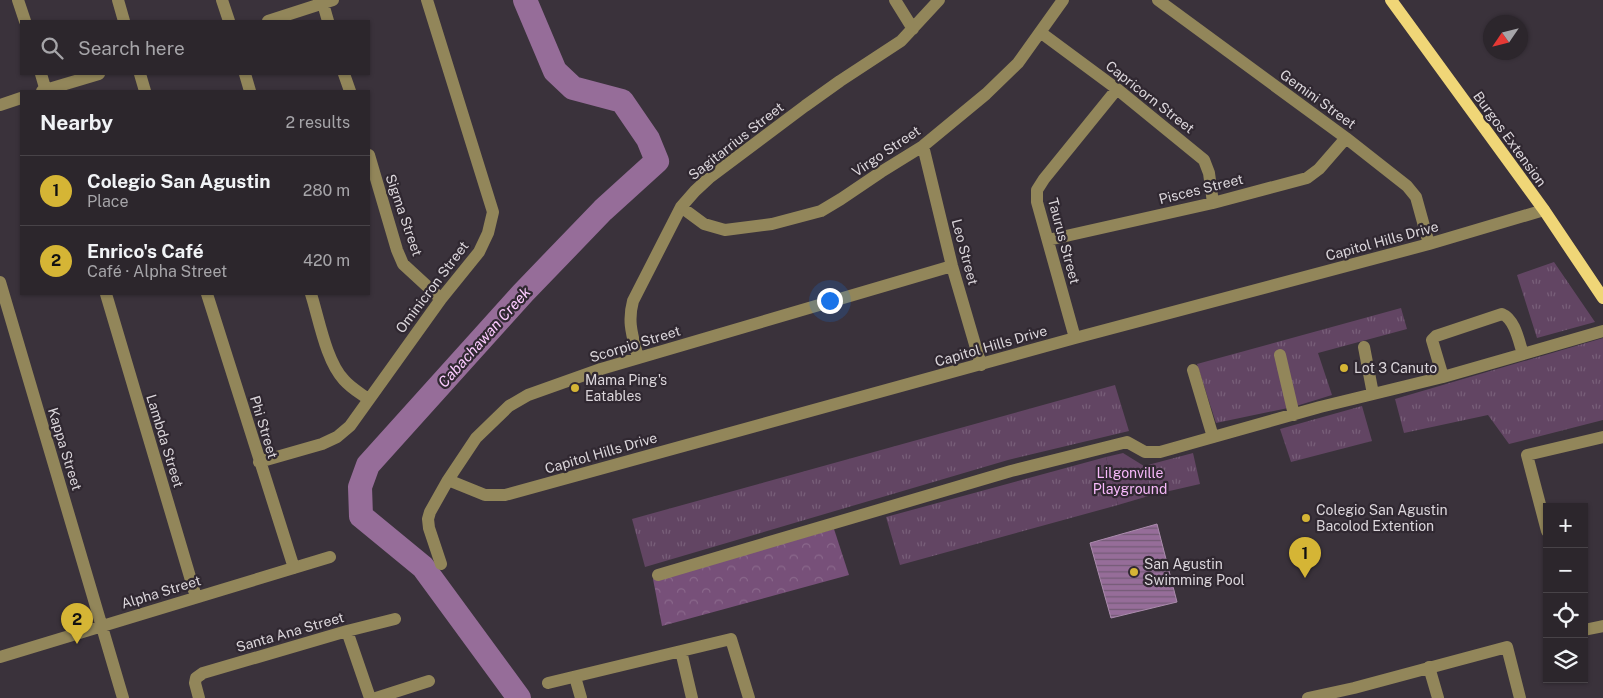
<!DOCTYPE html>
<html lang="en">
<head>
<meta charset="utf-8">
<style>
  body { margin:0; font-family:"Public Sans",sans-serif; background:#383238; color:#f1f3f6 }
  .controls { position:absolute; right:15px; bottom:15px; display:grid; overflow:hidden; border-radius:0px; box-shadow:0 1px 4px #0004 }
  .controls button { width:45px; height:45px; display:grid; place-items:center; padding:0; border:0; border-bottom:1px solid #484348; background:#2c262c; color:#f1f3f6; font:25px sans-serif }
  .compass { position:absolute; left:1483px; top:15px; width:45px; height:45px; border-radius:50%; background:#2c262c; box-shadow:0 1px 4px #0004; rotate:235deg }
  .you { position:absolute; left:829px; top:300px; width:18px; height:18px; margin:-12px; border:4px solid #fff; border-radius:50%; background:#1a73e8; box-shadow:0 0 0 8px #1a73e833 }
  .badge { display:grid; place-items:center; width:32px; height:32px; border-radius:50%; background:#d5b535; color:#111; font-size:16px; font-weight:700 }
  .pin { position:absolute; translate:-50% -41px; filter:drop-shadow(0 1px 2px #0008) }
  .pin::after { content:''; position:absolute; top:26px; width:18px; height:15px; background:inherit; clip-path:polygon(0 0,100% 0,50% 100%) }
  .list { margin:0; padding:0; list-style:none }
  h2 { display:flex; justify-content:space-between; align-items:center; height:65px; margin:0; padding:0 20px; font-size:21px }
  h2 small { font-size:16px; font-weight:400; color:#a6a5a9 }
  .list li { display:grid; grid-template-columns:32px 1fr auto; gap:15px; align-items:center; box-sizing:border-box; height:70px; padding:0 20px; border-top:1px solid #484348 }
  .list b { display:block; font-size:19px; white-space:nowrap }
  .list p { margin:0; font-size:16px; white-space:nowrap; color:#a6a5a9 }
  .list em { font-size:16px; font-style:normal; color:#a6a5a9 }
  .icon { flex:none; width:28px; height:28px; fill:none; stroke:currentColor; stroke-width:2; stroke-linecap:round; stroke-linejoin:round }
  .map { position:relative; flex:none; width:1603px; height:698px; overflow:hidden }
  .search { position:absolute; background:#2c262c; box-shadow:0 1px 4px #0004; left:20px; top:20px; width:350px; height:55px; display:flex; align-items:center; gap:12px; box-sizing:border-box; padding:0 18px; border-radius:0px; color:#a6a5a9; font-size:19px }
  .panel { position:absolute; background:#2c262c; box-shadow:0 1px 4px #0004; left:20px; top:90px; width:350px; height:205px; border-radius:0px }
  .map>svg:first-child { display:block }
  .grass { fill:url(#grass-tufts) }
  .forest { fill:url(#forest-crowns) }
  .green { fill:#624563 }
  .water { fill:url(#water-rules); stroke:#ab8cad }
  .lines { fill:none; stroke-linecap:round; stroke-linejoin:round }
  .river { stroke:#966d99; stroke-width:24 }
  .minor { stroke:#92865a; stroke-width:12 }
  .major { stroke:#f0d677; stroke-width:12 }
  .poi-dot { fill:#d5b535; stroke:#302831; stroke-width:2 }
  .labels { text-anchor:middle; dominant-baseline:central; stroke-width:4.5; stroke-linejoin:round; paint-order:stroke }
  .street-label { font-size:14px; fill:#dbd6db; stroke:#302831 }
  .poi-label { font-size:14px; fill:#dbd6db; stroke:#302831; text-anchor:start }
  .park-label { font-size:14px; fill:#f7b9fa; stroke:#302831 }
  .water-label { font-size:15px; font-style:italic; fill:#fccbff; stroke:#302831 }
</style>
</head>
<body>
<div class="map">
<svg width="1603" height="698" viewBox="0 0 1603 698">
  <defs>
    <pattern id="grass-tufts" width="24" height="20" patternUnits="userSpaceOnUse" patternTransform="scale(1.25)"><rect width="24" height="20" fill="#624563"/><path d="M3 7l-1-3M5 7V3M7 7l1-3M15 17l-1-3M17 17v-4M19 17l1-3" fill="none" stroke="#785f79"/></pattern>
    <pattern id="forest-crowns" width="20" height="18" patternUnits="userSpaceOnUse" patternTransform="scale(1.25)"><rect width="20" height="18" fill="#775079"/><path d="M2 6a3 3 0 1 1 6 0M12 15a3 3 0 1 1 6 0" fill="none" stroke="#8a688b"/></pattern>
    <pattern id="water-rules" width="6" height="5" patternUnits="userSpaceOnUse" patternTransform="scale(1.25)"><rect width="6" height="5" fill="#966d99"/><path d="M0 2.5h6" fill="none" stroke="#745b76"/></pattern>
  </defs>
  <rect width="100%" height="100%" fill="#3a323b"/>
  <path class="grass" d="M1554,262L1595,322L1537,338L1517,275Z
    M1401,308L1407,329L1318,353L1332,395L1293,407L1216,423L1197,364Z
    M1603,338V420L1509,444L1488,415L1404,433L1395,399Z
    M1115,385L1129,431L1008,460L645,567L632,519Z
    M1362,406L1372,441L1291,462L1280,429Z
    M1193,453L1200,484L1152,495L1144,466Z
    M1106,457L1118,505L900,565L886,517Z"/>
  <path class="forest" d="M834,529L849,575L662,626L653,579Z"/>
  <path class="green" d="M1123,453L1144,466L1152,495L1118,505L1106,457Z"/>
  <path class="water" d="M1157,524L1177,602L1111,618L1090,543Z"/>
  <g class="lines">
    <path class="river" d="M519,698L423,567L361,516L360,487L368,465L523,293L603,210L657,161L648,139L622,101L573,88L555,71L525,0"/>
    <path class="minor" d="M18,0L25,21
      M118,0L124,21
      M222,0L229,21
      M322,0L328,21
      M895,0L913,29
      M1158,0L1346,138L1407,186L1416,197L1429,244
      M268,21L333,0
      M1040,32L1117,89L1204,160L1209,173L1213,203
      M41,74L46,91
      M140,74L145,91
      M245,74L250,91
      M344,74L350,91
      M42,91L99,74
      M0,105L21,98
      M923,146L952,266L981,365
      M369,155L397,250L403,264L441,299
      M681,207L704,224L725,230L772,224L821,211L841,199L881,172L923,146L986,94L1018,63L1063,0
      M1048,240L1213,203L1307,178L1319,169L1346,138
      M0,282L123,698
      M106,294L196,597
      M207,294L294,568
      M311,294C319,319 326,361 344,380C351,388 360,393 368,399
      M1075,338L1037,202V190L1044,179L1117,89
      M1364,347L1373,394
      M1280,355L1294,415
      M638,358C633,337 627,323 633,301L681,207L695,191L709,178L805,106L840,81L901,41L939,0
      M1193,370L1213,437
      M1443,377L1432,340L1436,336L1502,314C1515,319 1519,342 1523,354
      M259,462L322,444L337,437L350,426L441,299L479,252L488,233L493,212L427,0
      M448,480L485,495H505L1075,338L1429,244L1544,210
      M1547,531L1527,455L1603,437
      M441,564L429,528L428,519L430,512L448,480L476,438L509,406L528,395L601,369L952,266
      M658,575L1011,471L1127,442L1145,452H1160L1320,407L1443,377L1603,331
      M1584,630L1603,626
      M347,631L370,698
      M681,651L692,698
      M0,657L330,557
      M1429,667L1438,698
      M575,677L581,698
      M548,683L731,639L749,698
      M199,698L195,683L196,678L203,673L347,631L395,619
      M376,698L429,681
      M1308,698L1354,688L1507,647L1520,698"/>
    <path class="major" d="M1391,0L1544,210L1603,298"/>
  </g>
  <g class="poi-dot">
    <circle cx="1344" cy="368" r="5"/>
    <circle cx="575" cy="388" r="5"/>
    <circle cx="1306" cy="518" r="5"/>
    <circle cx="1134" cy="572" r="5"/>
  </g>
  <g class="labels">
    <g class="street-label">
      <text transform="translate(1150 97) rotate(38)">Capricorn Street</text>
      <text transform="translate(1318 99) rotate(36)">Gemini Street</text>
      <text transform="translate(1510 139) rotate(54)">Burgos Extension</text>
      <text transform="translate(736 141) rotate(-38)">Sagitarrius Street</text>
      <text transform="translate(886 151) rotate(-34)">Virgo Street</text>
      <text transform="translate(1201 189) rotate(-14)">Pisces Street</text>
      <text transform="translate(404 215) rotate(71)">Sigma Street</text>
      <text transform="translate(1064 241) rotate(75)">Taurus Street</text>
      <text transform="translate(1382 241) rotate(-15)">Capitol Hills Drive</text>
      <text transform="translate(965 252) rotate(75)">Leo Street</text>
      <text transform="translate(432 287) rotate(-53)">Ominicron Street</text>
      <text transform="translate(635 344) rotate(-17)">Scorpio Street</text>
      <text transform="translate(991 346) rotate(-16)">Capitol Hills Drive</text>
      <text transform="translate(264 427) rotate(73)">Phi Street</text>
      <text transform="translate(165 441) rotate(73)">Lambda Street</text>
      <text transform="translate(65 449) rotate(73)">Kappa Street</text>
      <text transform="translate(601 453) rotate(-16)">Capitol Hills Drive</text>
      <text transform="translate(161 592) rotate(-17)">Alpha Street</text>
      <text transform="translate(290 632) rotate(-16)">Santa Ana Street</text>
    </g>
    <g class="poi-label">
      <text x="1354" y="368">Lot 3 Canuto</text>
      <text x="585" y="380">Mama Ping's<tspan x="585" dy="16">Eatables</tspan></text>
      <text x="1316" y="510">Colegio San Agustin<tspan x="1316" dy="16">Bacolod Extention</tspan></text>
      <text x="1144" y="564">San Agustin<tspan x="1144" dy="16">Swimming Pool</tspan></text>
    </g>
    <g class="park-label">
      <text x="1130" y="473">Lilgonville<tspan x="1130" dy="16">Playground</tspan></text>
    </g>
    <g class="water-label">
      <text transform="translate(484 337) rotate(-48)">Cabachawan Creek</text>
    </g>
  </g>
</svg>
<div class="controls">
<button>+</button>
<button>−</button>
<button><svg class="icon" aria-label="locate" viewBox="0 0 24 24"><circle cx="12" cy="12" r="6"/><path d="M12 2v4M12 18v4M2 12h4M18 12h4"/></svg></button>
<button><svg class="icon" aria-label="layers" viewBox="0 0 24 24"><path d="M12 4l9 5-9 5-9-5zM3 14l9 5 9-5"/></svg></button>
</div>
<svg class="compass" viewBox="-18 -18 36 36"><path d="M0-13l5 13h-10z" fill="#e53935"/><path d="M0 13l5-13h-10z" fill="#a6a5a9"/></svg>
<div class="you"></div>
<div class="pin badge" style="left:1305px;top:578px">1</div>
<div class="pin badge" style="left:77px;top:644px">2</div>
<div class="search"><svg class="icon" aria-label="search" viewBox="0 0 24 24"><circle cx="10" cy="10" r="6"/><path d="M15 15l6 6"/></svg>Search here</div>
<section class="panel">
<h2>Nearby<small>2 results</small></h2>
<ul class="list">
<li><span class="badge">1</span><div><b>Colegio San Agustin</b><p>Place</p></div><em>280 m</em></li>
<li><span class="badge">2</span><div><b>Enrico's Café</b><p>Café · Alpha Street</p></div><em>420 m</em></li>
</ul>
</section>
</div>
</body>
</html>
